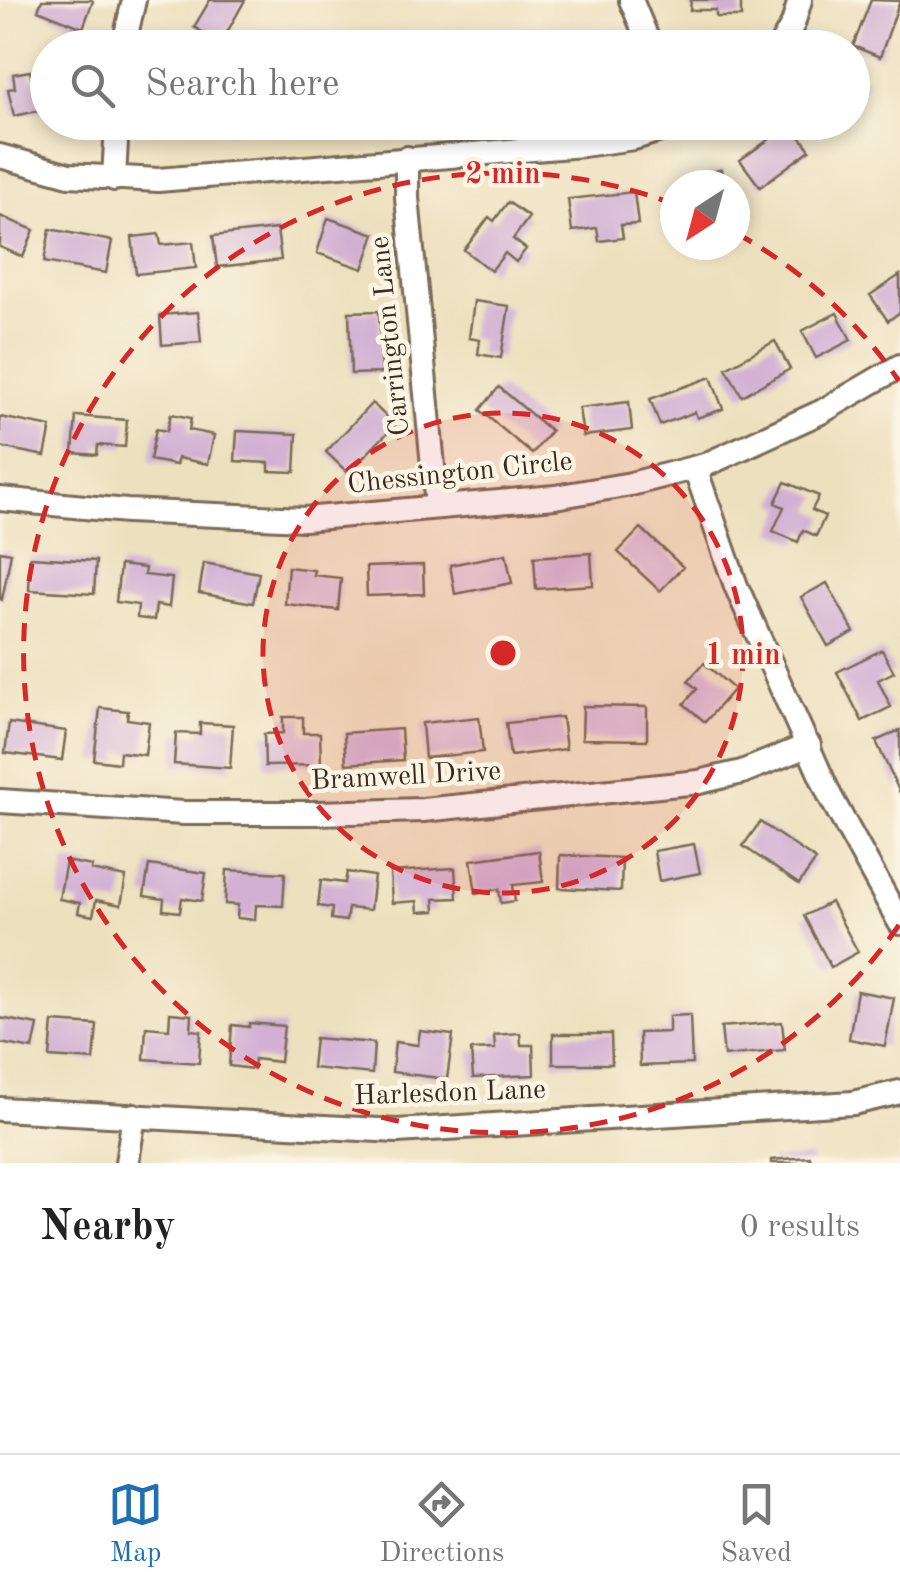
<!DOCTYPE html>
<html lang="en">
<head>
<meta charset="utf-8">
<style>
  body { margin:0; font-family:"Old Standard TT",serif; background:#f2f2f2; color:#222 }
  .compass { position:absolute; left:660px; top:170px; width:90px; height:90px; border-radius:50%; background:#fff; box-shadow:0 5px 15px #0003; rotate:216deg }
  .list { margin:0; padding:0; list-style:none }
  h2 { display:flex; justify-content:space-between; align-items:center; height:130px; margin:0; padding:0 40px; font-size:42px }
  h2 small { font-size:32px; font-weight:400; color:#767676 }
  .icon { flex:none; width:55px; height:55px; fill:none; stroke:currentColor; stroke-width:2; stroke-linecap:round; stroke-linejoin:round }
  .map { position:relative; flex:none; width:900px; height:1163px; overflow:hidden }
  .search { position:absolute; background:#fff; box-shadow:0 5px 15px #0003; left:30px; right:30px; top:30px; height:110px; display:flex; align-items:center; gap:25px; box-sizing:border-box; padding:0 35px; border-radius:55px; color:#767676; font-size:38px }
  .sheet { height:290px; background:#fff }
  nav { display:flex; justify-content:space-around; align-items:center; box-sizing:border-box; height:140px; border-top:2px solid #e0e0e0; background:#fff; font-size:28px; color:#767676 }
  nav a { display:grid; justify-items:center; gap:5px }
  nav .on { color:#1f6fb2 }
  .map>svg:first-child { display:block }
  .building { fill:#d2b0d4 }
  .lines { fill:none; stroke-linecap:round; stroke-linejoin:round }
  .minor-casing { stroke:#796a56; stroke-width:28 }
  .minor { stroke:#fff; stroke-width:22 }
  .ring { fill:none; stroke:#d62828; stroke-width:5; stroke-dasharray:18 12 }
  .labels { text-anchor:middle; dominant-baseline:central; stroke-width:9; stroke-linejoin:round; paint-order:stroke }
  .street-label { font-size:28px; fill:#3b2a1e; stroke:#fcf5e5 }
  .centre { fill:#d62828; stroke:#fcf5e5; stroke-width:5 }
  .ring-label { font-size:30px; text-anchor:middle; font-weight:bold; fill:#d62828; stroke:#fcf5e5; stroke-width:9; stroke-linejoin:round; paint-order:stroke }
</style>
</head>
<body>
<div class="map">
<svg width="900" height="1163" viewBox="0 0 900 1163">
  <rect width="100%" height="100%" fill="#fcf5e5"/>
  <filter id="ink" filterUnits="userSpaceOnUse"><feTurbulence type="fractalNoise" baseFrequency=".01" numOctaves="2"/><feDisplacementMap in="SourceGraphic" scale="20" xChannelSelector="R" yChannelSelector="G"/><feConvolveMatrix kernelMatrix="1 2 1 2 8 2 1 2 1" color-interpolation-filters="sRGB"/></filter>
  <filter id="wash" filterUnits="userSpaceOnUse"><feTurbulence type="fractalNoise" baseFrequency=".0048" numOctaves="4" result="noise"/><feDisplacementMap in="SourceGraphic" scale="40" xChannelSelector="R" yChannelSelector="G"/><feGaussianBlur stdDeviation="2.25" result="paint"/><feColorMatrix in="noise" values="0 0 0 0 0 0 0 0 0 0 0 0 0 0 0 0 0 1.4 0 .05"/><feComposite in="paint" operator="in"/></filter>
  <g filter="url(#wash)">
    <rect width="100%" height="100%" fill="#ede0be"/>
    <g id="blocks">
      <path class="building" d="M42,0H91L93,1L83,28L38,10Z
        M210,0H245L221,43L194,27Z
        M691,0H741V17H716V10H690Z
        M871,0L900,1L880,57L853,46Z
        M473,40V48H453V41Z
        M852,70L868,82L852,102Z
        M30,71L32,80L48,77V109L14,116L8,89L15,88L13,74Z
        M214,122H237L230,133Z
        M791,124L810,150L760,187L740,160Z
        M721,169L727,185H702L699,177Z
        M634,192L638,224L621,225L623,238L599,241L597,228L572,231L568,199Z
        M508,202L529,217L513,239L526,249L516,262L505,253L491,271L464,250L489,217L494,221Z
        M0,216L34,230L23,257L0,247Z
        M328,218L375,234L363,269L317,253Z
        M50,229L112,241L106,273L44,262Z
        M277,229L281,260L217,267L213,236Z
        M159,234L161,245L193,242L196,268L136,274L132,237Z
        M900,275V312L888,321L870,295Z
        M474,301L509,306L501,358L478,354L480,340L469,338Z
        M379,311L382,373L351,374L349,312Z
        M198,312L201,342L162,345L160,315Z
        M837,313L851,340L816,358L802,331Z
        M775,341L790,369L742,396L726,368Z
        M711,377L723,409L697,418L695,412L660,425L650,399Z
        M499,387L551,431L532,454L480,410Z
        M629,402L632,430L583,436L579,408Z
        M372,403L395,425L348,473L326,452Z
        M171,414L191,418L189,430L214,435L208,464L178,458L176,465L150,460L156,429L167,431Z
        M76,416L127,420L125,447L98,445L97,455L73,453Z
        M0,417L51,427L45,456L0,447Z
        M237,431L297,434L295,472L269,471V463L235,461Z
        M785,482L819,496L812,510L825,516L816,536L803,530L798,542L773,531L784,507L775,503Z
        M641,528L683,567L660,591L618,552Z
        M0,551L11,553L2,600L0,599Z
        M591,553L593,585L536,589L534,557Z
        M506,554L512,583L455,594L450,565Z
        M30,557L96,561L94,594L29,590Z
        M204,563L259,573L253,603L199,593Z
        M120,565L145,568L144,575L172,578L169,607L156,605L154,620L137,618L138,605L116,602Z
        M423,565L424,594L367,596L366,567Z
        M288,567L314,570L313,575L341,578L338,610L285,604Z
        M827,583L854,632L828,646L801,597Z
        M882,650L894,672L878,680L891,707L862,721L837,672Z
        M704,663L734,689L705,722L684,704L697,689L688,681Z
        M583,706L647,707V740L582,739Z
        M100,708L128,711L127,719L149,722L145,755L120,752L119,763L94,760Z
        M283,717H303V733H320L321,765L265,766L264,734L283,733Z
        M479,717L483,752L425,758L422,723Z
        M562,717L566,749L510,756L506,723Z
        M9,723L66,731L62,760L5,753Z
        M200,723L233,725L230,768L174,764L176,733L200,734Z
        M401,729L403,760L346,764L344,733Z
        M900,730V793L876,741Z
        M760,822L816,860L799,884L743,846Z
        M694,844L700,873L659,881L654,851Z
        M539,851L543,882L513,885L515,901L501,903L499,889L476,893L471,860Z
        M560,855L622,858L621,891L559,888Z
        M66,861L92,866L91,870L126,877L121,905L96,900L93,916L78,913L80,903L59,899Z
        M149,865L206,873L202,901L182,898L180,912L163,910L164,899L144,896Z
        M455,868L457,898L434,899L435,911L418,912L417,901L392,903L390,872Z
        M227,870L285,873L283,906L256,905L255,920L237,918L238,905L225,904Z
        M347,872L374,876L370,910L348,908L346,921L331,919L332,908L318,906L321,880L345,883Z
        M831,902L858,952L831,967L804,916Z
        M857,991L894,998L885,1046L849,1039Z
        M170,1013L192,1015L191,1030L201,1031L199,1063L144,1059L146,1027L169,1029Z
        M690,1015L692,1064L640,1066L639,1033L669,1032V1016Z
        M0,1018L38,1025L33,1049L0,1043Z
        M53,1022L97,1025L94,1060L50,1057Z
        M782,1022L785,1050L724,1056L721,1027Z
        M249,1023L284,1026L280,1062L254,1059L253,1069L229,1066L232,1025L249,1027Z
        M420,1031L453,1035L447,1079L392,1072L395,1042L418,1045Z
        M520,1033L521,1045H533L534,1075L473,1078L471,1050L495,1049L494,1035Z
        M553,1034H611L612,1064H553Z
        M315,1038L374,1043L372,1074L312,1068Z
        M810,1157L811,1163H771V1160Z"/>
    </g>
  </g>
  <g filter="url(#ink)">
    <use href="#blocks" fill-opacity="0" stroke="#796a56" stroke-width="2.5"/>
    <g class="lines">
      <g class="minor-casing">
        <path id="minor" d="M631,0L651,48
          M123,48L134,0
          M779,48L793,24L800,0
          M0,156L69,175L158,180L583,145L634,138L686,122
          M407,158V198L437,507
          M114,179L117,122
          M695,468L736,586L830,796L900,923
          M0,499L127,511L304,519L555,497L631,484L705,465L821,412L900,366
          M0,801L183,813H317L423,810L699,782L742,772L809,745
          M0,1109L397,1131L853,1103L900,1092
          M127,1163L134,1115"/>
      </g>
      <use href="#minor" class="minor"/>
    </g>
  </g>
  <circle cx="503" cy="653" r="240" fill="#d62828" fill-opacity=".12"/>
  <g class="ring">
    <circle cx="503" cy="653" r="240"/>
    <path d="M899 925A480 480 0 1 1 671 203M736 233A480 480 0 0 1 899 381"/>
  </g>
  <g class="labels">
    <g class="street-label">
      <text transform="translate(391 336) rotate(-96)">Carrington Lane</text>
      <text transform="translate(460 474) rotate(-6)">Chessington Circle</text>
      <text transform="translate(406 777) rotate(-3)">Bramwell Drive</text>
      <text transform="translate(450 1094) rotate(-2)">Harlesdon Lane</text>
    </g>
  </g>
  <circle cx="503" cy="653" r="15" class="centre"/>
  <g class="ring-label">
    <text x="503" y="183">2 min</text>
    <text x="743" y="664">1 min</text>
  </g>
</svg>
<svg class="compass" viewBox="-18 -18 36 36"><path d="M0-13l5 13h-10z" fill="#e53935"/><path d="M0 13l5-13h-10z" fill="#767676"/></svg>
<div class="search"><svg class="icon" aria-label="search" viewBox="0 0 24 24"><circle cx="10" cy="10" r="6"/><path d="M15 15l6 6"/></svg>Search here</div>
</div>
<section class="sheet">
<h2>Nearby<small>0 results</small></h2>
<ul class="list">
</ul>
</section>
<nav>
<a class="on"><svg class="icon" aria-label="map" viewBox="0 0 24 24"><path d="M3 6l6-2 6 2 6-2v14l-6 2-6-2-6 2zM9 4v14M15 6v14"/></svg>Map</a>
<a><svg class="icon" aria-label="directions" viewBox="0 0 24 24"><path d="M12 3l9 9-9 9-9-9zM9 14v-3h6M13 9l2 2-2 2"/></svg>Directions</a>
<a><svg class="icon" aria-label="saved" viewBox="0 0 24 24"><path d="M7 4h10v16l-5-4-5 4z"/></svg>Saved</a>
</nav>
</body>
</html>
